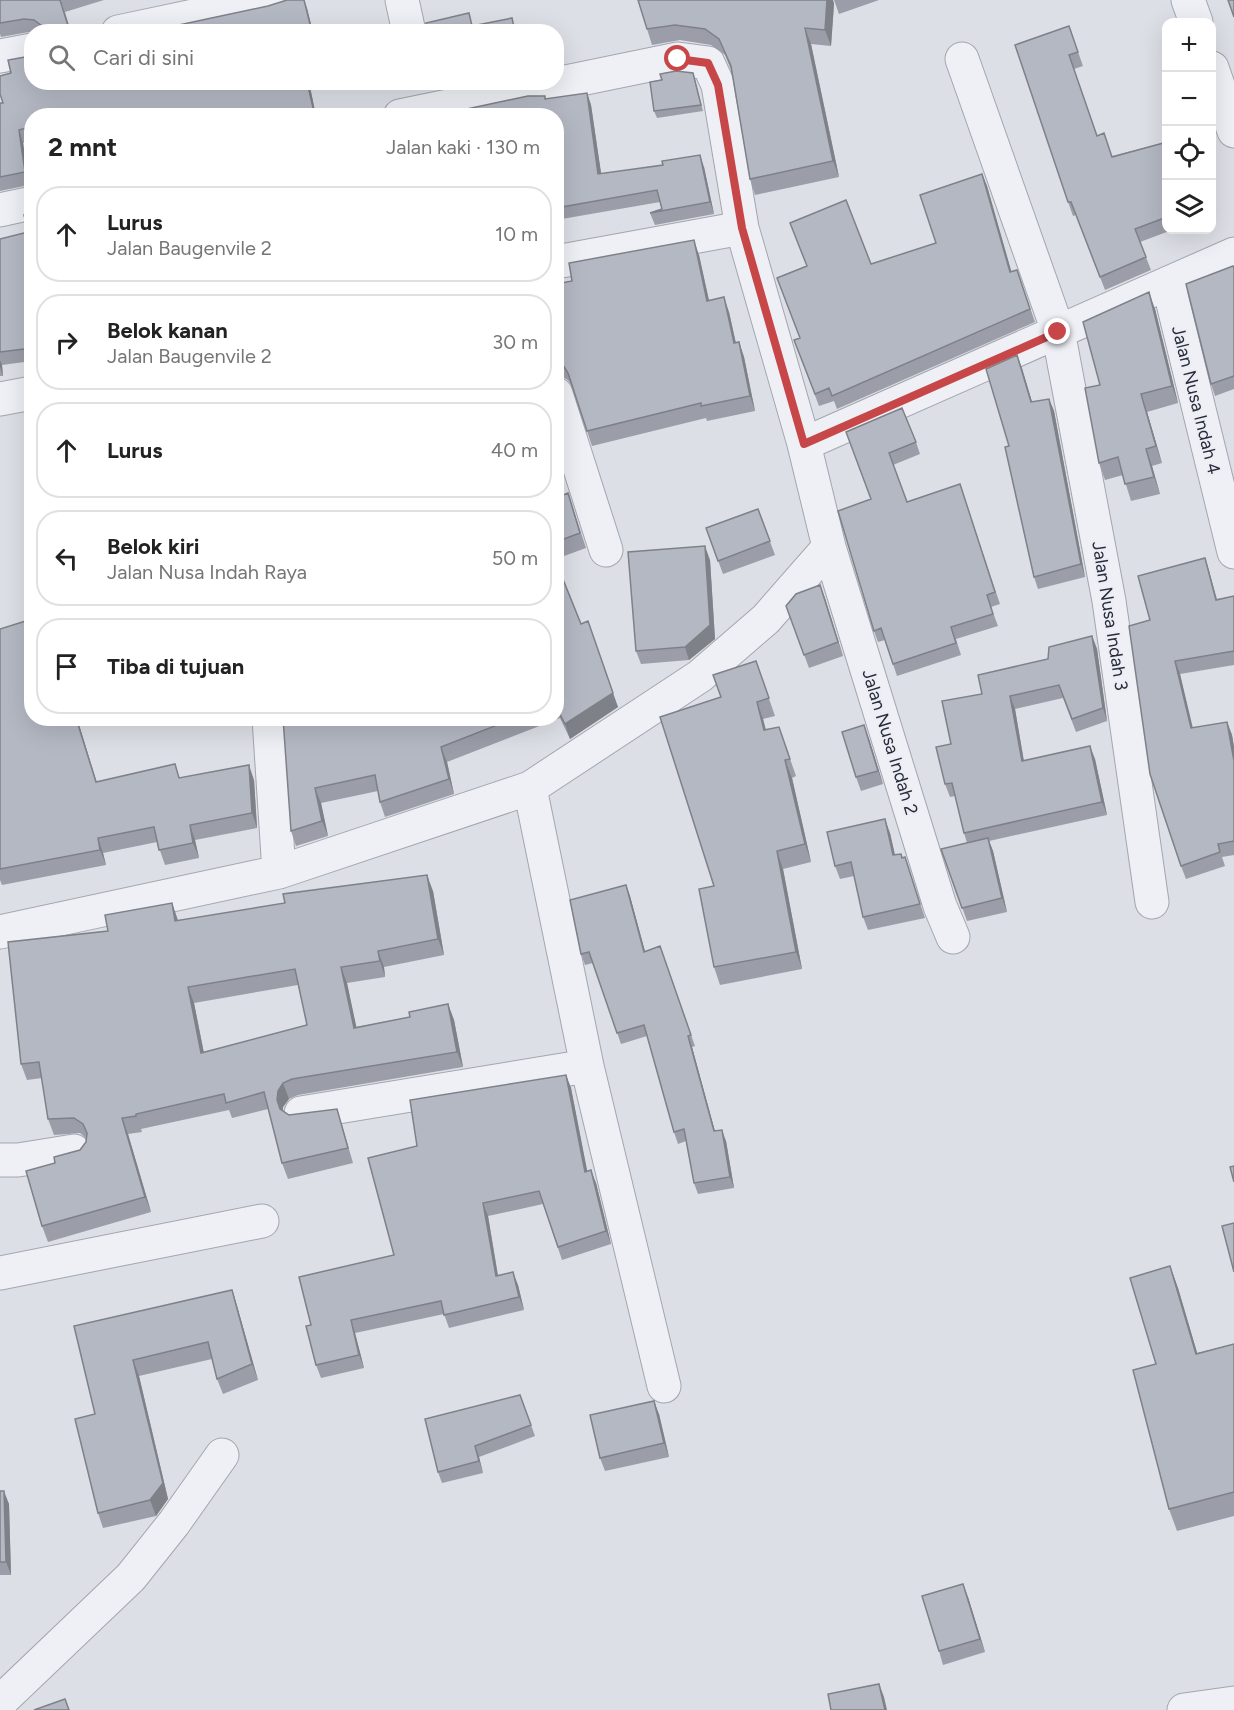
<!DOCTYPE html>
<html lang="id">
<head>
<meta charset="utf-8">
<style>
  body { margin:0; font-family:Figtree,sans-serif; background:#f6f6f6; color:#222 }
  .controls { position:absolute; right:18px; top:18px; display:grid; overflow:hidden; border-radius:12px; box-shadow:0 6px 24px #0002 }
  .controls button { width:54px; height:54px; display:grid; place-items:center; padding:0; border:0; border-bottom:2px solid #e0e0e0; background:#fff; color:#222; font:30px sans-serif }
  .stop { position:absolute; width:18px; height:18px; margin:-14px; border:4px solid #c74648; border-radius:50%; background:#fff }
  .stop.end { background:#c74648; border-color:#fff; box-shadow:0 2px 6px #0008 }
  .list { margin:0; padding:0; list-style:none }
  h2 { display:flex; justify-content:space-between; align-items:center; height:78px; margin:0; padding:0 24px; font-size:26px }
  h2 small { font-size:20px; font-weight:400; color:#767676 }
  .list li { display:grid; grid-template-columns:39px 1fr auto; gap:18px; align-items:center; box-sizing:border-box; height:96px; margin:0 12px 12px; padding:0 12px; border:2px solid #e0e0e0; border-radius:24px }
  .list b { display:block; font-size:22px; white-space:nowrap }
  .list p { margin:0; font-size:20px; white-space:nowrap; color:#767676 }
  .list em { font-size:20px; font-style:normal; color:#767676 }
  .icon { flex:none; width:33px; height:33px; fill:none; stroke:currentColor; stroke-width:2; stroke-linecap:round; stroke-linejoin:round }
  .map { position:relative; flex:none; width:1234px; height:1710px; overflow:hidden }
  .search { position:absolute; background:#fff; box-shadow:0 6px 24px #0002; left:24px; top:24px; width:540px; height:66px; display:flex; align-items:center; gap:15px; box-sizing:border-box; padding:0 21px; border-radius:24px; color:#767676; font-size:22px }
  .panel { position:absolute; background:#fff; box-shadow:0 6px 24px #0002; left:24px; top:108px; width:540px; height:618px; border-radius:24px }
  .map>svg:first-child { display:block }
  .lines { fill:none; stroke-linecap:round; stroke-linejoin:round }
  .minor-casing { stroke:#a3a6b0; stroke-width:35 }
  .minor { stroke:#eff0f5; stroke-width:33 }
  .wall { fill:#9b9ea8; fill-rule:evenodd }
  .shaded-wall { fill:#7e8188 }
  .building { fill:#b4b8c3; stroke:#7e8188; stroke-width:1.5; fill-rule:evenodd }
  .route { stroke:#c74648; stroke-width:8 }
  .labels { text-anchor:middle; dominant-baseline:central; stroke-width:4.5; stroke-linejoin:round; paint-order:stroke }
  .street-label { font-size:18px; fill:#272c3c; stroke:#eceef4 }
</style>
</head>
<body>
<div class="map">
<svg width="1234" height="1710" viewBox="0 0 1234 1710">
  <rect width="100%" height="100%" fill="#dddfe6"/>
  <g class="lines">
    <g class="minor-casing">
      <path id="minor" d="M402,0L409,32
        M1188,0L1196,22
        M118,32L269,0
        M0,56L32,50
        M962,59L1058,331L1109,601L1152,902
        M1212,68L1234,131
        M400,116L678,59L708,63L718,85L742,228L804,444L829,547L940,906L953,937
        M0,210L32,203
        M556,262L742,228
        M1168,283L1234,552
        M556,394L606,550
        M0,399L32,393
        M804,444L1234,254
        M269,718L279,872
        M530,788L587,1066L664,1386
        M0,932L279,872L530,788L700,676L766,619L829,547
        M301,1113L587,1066
        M0,1160H18L74,1151
        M0,1273L262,1221
        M0,1702L131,1577L174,1523L222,1455
        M1184,1710L1234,1703"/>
    </g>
    <use href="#minor" class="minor"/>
  </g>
  <path class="wall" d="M0,0H104L65,12L71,32H29L1,37L0,34Z
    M638,0H833L834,4L831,46L811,44L839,177L755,195L750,179L731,70L725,55L711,45L680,40L652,45Z
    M834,0H879L839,14Z
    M1069,26L1083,66L1074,69L1097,136L1112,156L1167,142V230H1172L1140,242L1151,270L1105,290L1076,215L1073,216L1068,202Z
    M693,73L703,111L657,118L654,111L662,80Z
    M309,82L316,116H32V140L23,143L29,185L0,191V103Z
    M440,82H470L442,88Z
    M587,93L591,105L601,174L704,167L714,214L655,225L650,213L662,209L660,202L556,220V116L546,99Z
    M982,174L987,186L1011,272L1017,270L1035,322L837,409L834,401L819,406L794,340L800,338L871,264L936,243Z
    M32,214V361L2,365L3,376H0V239L28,232Z
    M699,255L709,300L729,312L736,343L739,342L744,357L755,411L707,421L706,418L592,446L572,386L568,380L561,376H556V284Z
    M1234,268V389L1215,396L1211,384Z
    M1155,309L1178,403L1147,412L1162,463L1152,466L1160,494L1131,501L1123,475L1105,480L1099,463L1100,385Z
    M1017,355L1032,402L1049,399L1054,411L1085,577L1038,589L1034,577L1009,446Z
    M846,432L916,442L920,454L893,465L907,502L960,484L1000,604L991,607L998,626L956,639L961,655L897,676L885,640L878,642L874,631L871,499Z
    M568,493L586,548L556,559V498Z
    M758,509L775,555L723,574L706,528Z
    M1205,558L1209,571L1217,599L1234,596V665L1180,674L1192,728L1227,722L1232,735L1234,747V855L1222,857L1225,866L1186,879L1181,866L1150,620Z
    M710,560L715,639L689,660L641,664L636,651Z
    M556,562L581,624L618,707L570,739L560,718L447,762L454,794L385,817L380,802L378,791L321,803L328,836L296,846L291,831L343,718L344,725L375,718H556Z
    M820,585L843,656L809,668L786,606Z
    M0,629L96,781L181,778L254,780L257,828L195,840L199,858L165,865L157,842L103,853L106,865L2,885L0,880Z
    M1092,636L1097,649L1107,721L1076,732L1063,698L1015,709L1024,761L1095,759L1107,815L989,841L993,851L1007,912L967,921L941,849L967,843L964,833L955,796L950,797L945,784L951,744L982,694Z
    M756,661L775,716L763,719L766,730L779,727L796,776L792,778L811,862L783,869L802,969L720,985L714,967V886L721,697Z
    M869,739L883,784L861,791L856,777Z
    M890,833L895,855L901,854L909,871L925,918L868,930L863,917L854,876L840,879L835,866Z
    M626,885L630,896L645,951L660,946L695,1046L692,1047L715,1131L726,1141L734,1188L698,1194L694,1183L686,1141L678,1144L674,1132L647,1036L621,1044L593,963L585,965L581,954Z
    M433,891L444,955L384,967L385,977L347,983L356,1027L410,1017L448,1004L454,1020L463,1067L298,1095L289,1099L283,1107V1110L289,1115L337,1109L342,1125L353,1163L288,1179L282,1163L268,1109L232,1118L229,1110L141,1129L142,1132L128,1134L151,1212L48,1242L42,1226L55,1163L80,1150L86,1142V1138L80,1133L54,1135L48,1119L42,1078L27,1080L21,1064L108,931L172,903L178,920ZM298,985L307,1025L204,1053L194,1003Z
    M566,1075L571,1088L587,1172L596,1183L611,1244L562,1260L543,1204L488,1216L498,1275L518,1285L524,1310L449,1328L444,1314L355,1333L364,1368L321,1378L316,1365L311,1325L394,1255L417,1146Z
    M1170,1266L1178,1288L1197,1353L1234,1344V1516L1177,1531L1169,1509L1156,1364Z
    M232,1290L237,1306L258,1380L223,1394L217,1379L212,1359L139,1376L168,1499L156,1516L103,1528L98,1513L95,1414L74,1326Z
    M520,1395L535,1436L479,1457L483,1473L442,1483L438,1472Z
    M659,1414L669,1457L605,1471L600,1458Z
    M0,1491L9,1504L11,1575H0Z
    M968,1597L985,1652L943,1665L939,1651Z"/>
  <path class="shaded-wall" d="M304,0L307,8L313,32H312Z
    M827,0H833L834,4L831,46L825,30Z
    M805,28L811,44L839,177L833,161Z
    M307,82H309L316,116H315Z
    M587,93L591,105L603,186L598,174Z
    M19,130L23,143L29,185L25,172Z
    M700,155L704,167L714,214L710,202Z
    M982,174L987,186L1015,284L1010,272Z
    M694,240L699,255L712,315L707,301Z
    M1149,292L1155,309L1178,403L1172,386Z
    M724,297L729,312L739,358L734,343Z
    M739,342L744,357L755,411L750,396Z
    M1017,355L1022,368L1036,415L1031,402Z
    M0,360L2,365L3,376L0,367Z
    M1141,394L1147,412L1162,463L1156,446Z
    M1049,399L1054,411L1085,577L1081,564Z
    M1146,449L1152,466L1160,494L1154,477Z
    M705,546L710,560L715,639L689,660L685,647Z
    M1205,558L1209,571L1220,613L1216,600Z
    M820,585L825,598L843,656L838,642Z
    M588,621L618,707L570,739L565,724Z
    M1092,636L1097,649L1107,721L1103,708Z
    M1175,661L1180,674L1196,741L1191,728Z
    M1010,696L1015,709L1026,774L1022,761Z
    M757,702L763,719L770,747L764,730Z
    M76,718H77L101,796L96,782Z
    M1227,722L1232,735L1234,747V761Z
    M864,725L869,739L883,784L878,771Z
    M1090,746L1095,759L1107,815L1102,802Z
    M441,747L447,762L454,794L449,779Z
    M785,760L792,778L811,862L805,844Z
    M249,765L254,780L257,828L252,813Z
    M315,788L321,803L328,836L322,821Z
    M885,819L890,833L898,869L893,855Z
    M190,825L195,840L199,858L193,843Z
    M98,838L103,853L106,865L100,850Z
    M988,838L993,851L1007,912L1002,898Z
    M777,851L783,869L802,969L796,952Z
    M427,875L433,891L444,955L438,939Z
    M626,885L630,896L648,963L644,952Z
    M172,903L177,918L181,937L175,921Z
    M378,951L384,967L385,977L380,961Z
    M341,967L347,983L360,1044L354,1028Z
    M188,987L194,1003L207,1069L201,1053Z
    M448,1004L454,1020L463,1067L457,1052Z
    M688,1036L692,1047L718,1143L714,1131Z
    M566,1075L571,1088L590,1185L585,1172Z
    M283,1083L289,1099L283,1107L282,1115L277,1100L278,1091Z
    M122,1118L128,1134L151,1212L145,1197Z
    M722,1130L726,1141L734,1188L730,1177Z
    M591,1170L596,1183L611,1244L606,1231Z
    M483,1203L488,1216L500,1289L496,1276Z
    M1170,1266L1178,1288L1204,1376L1196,1354Z
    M513,1272L518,1285L524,1310L519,1297Z
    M232,1290L237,1306L258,1380L252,1364Z
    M351,1320L355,1333L364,1368L359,1355Z
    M133,1360L139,1376L168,1499L156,1516L150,1500Z
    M654,1401L659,1414L669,1457L664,1443Z
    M475,1446L479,1457L483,1473L479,1461Z
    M4,1491L9,1504L11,1575L6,1562Z
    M963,1584L968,1597L985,1652L980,1639Z
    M879,1684L884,1697L887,1710H885Z"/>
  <path class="building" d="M0,0H60L70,32H45L42,26L34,20L24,19L0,23Z
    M287,0H304L312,32H146L268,6Z
    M638,0H827L825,30L805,28L833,161L750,179L731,66L719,39L705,29L675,25L647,29Z
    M1228,0H1234V17Z
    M469,13L472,26L512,18L515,32H428L426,23Z
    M1069,26L1078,52L1069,55L1097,136L1104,133L1112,157L1167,142V217L1135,229L1146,257L1100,277L1071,202H1068L1015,45Z
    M31,56L32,82H307L315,116H76L75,112L65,116H32V126L19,130L25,172L0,177V103H3L0,94V76L11,73L8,60Z
    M676,71L693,73L701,105L654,111L650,82L662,80L660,74Z
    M587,93L598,174L663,165L662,161L700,155L710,202L650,213L662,209L657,190L556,208V116H434L528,96H545V99Z
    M982,174L1010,272L1017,270L1030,309L832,396L829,388L815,394L794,340L800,338L777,278L807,266L790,223L846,200L871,264L936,243L920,195Z
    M32,214V348L0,352V239L28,232L24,215Z
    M694,240L707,301L724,297L734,343L739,342L750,396L701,406V403L587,431L568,373L563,365L556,362V284L572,281L569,263Z
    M1233,266L1234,268V376L1211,384L1186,284Z
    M1149,292L1172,386L1141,394L1156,446L1146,449L1154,477L1125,484L1118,457L1099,463L1085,388L1100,385L1083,322Z
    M1017,355L1031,402L1049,399L1081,564L1034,577L1005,447L1009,446L986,369Z
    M902,408L916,442L889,453L907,502L960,484L995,592L987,595L993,614L951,627L956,643L893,664L881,628L874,631L838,511L871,499L846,432Z
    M568,493L580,533L556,542V498Z
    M758,509L770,541L718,561L706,528Z
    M705,546L710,625L685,647L636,651L628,552Z
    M1205,558L1216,600L1234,596V651L1175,661L1191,728L1227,722L1234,761V841L1218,844L1220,852L1181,866L1150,774L1129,626L1150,620L1138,576Z
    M556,562L581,624L588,621L613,693L565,724L556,707Z
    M820,585L838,642L804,655L786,606L796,594Z
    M32,619V718H76L96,782L175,764L179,778L249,765L252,813L190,825L193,843L159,850L154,827L98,838L100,850L0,869V629Z
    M1092,636L1103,708L1072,719L1059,685L1010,696L1022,761L1090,746L1102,802L964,833L952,783L945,784L936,747L951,744L942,701L982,694L978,675L1048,659L1049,647Z
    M756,661L769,698L757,702L764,730L779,727L790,759L785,760L805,844L777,851L796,952L714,967L699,889L714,886L660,717L721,697L713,675Z
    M283,718H341L343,725L375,718H515L441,747L449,779L380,802L375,775L315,788L322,821L291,831Z
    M864,725L878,771L856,777L842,732Z
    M885,819L893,855L901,854L902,858L905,857L920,904L863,917L851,862L835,866L827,832Z
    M988,838L1002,898L962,908L941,849Z
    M427,875L438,939L378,951L380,961L341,967L354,1028L410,1017L409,1012L448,1004L457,1052L292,1079L283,1083L278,1091L277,1100L280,1109L289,1115L337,1109L348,1148L282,1163L264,1092L226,1103L224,1094L136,1114V1116L122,1118L145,1197L42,1226L26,1171L55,1163L54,1157L80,1150L86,1142L87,1133L83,1124L74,1118L48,1119L39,1062L21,1064L8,942L108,931L105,915L172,903L175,921L285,903L283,894ZM295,969L307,1025L201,1053L188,987Z
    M626,885L644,952L660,946L691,1035L688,1036L714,1131L722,1130L730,1177L694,1183L684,1129L674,1132L644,1025L617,1033L589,952L581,954L570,900Z
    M566,1075L585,1172L591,1170L606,1231L558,1247L539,1191L483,1203L496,1276L513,1272L519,1297L444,1315L441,1301L351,1320L359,1355L316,1365L306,1326L311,1325L299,1277L394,1255L368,1158L417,1146L410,1100Z
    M1234,1166V1182L1230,1167Z
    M1234,1223V1272L1222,1226Z
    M1170,1266L1196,1354L1234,1344V1492L1169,1509L1133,1370L1156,1364L1130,1278Z
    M232,1290L252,1364L217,1379L208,1342L133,1360L163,1483L150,1500L98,1513L75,1419L95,1414L74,1326Z
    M520,1395L531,1425L475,1446L479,1461L438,1472L425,1419Z
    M654,1401L664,1443L600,1458L590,1415Z
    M0,1491H4L6,1562H0Z
    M963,1584L980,1639L939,1651L922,1596Z
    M879,1684L885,1710H831L828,1694Z
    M65,1699L69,1710H34Z"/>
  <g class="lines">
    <path class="route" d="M678,59L708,63L718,85L742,228L804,444L1058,332"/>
  </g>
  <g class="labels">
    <g class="street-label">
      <text transform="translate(1196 400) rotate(76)">Jalan Nusa Indah 4</text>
      <text transform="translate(1110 616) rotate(81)">Jalan Nusa Indah 3</text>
      <text transform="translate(890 742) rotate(73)">Jalan Nusa Indah 2</text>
    </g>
  </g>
</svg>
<div class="controls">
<button>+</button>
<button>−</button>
<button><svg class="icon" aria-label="locate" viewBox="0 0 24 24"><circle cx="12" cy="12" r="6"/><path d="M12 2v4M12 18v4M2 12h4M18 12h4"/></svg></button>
<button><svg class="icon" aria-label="layers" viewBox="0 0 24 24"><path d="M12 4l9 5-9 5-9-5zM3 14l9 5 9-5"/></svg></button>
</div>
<div class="stop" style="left:678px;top:59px"></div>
<div class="stop end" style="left:1058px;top:332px"></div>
<div class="search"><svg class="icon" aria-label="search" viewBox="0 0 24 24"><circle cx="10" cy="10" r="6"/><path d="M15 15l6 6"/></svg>Cari di sini</div>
<section class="panel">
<h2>2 mnt<small>Jalan kaki · 130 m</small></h2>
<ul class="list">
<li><svg class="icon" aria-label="ahead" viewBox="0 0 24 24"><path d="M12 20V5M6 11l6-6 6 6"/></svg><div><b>Lurus</b><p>Jalan Baugenvile 2</p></div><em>10 m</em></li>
<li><svg class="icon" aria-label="right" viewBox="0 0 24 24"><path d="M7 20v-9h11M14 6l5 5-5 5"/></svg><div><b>Belok kanan</b><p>Jalan Baugenvile 2</p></div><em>30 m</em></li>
<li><svg class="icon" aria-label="ahead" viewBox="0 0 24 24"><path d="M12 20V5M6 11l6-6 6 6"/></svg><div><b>Lurus</b></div><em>40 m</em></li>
<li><svg class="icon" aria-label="left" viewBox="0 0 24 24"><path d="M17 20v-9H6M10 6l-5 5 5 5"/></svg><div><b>Belok kiri</b><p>Jalan Nusa Indah Raya</p></div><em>50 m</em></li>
<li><svg class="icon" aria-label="arrive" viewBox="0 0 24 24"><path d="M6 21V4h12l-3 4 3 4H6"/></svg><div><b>Tiba di tujuan</b></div></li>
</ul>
</section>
</div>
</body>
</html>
